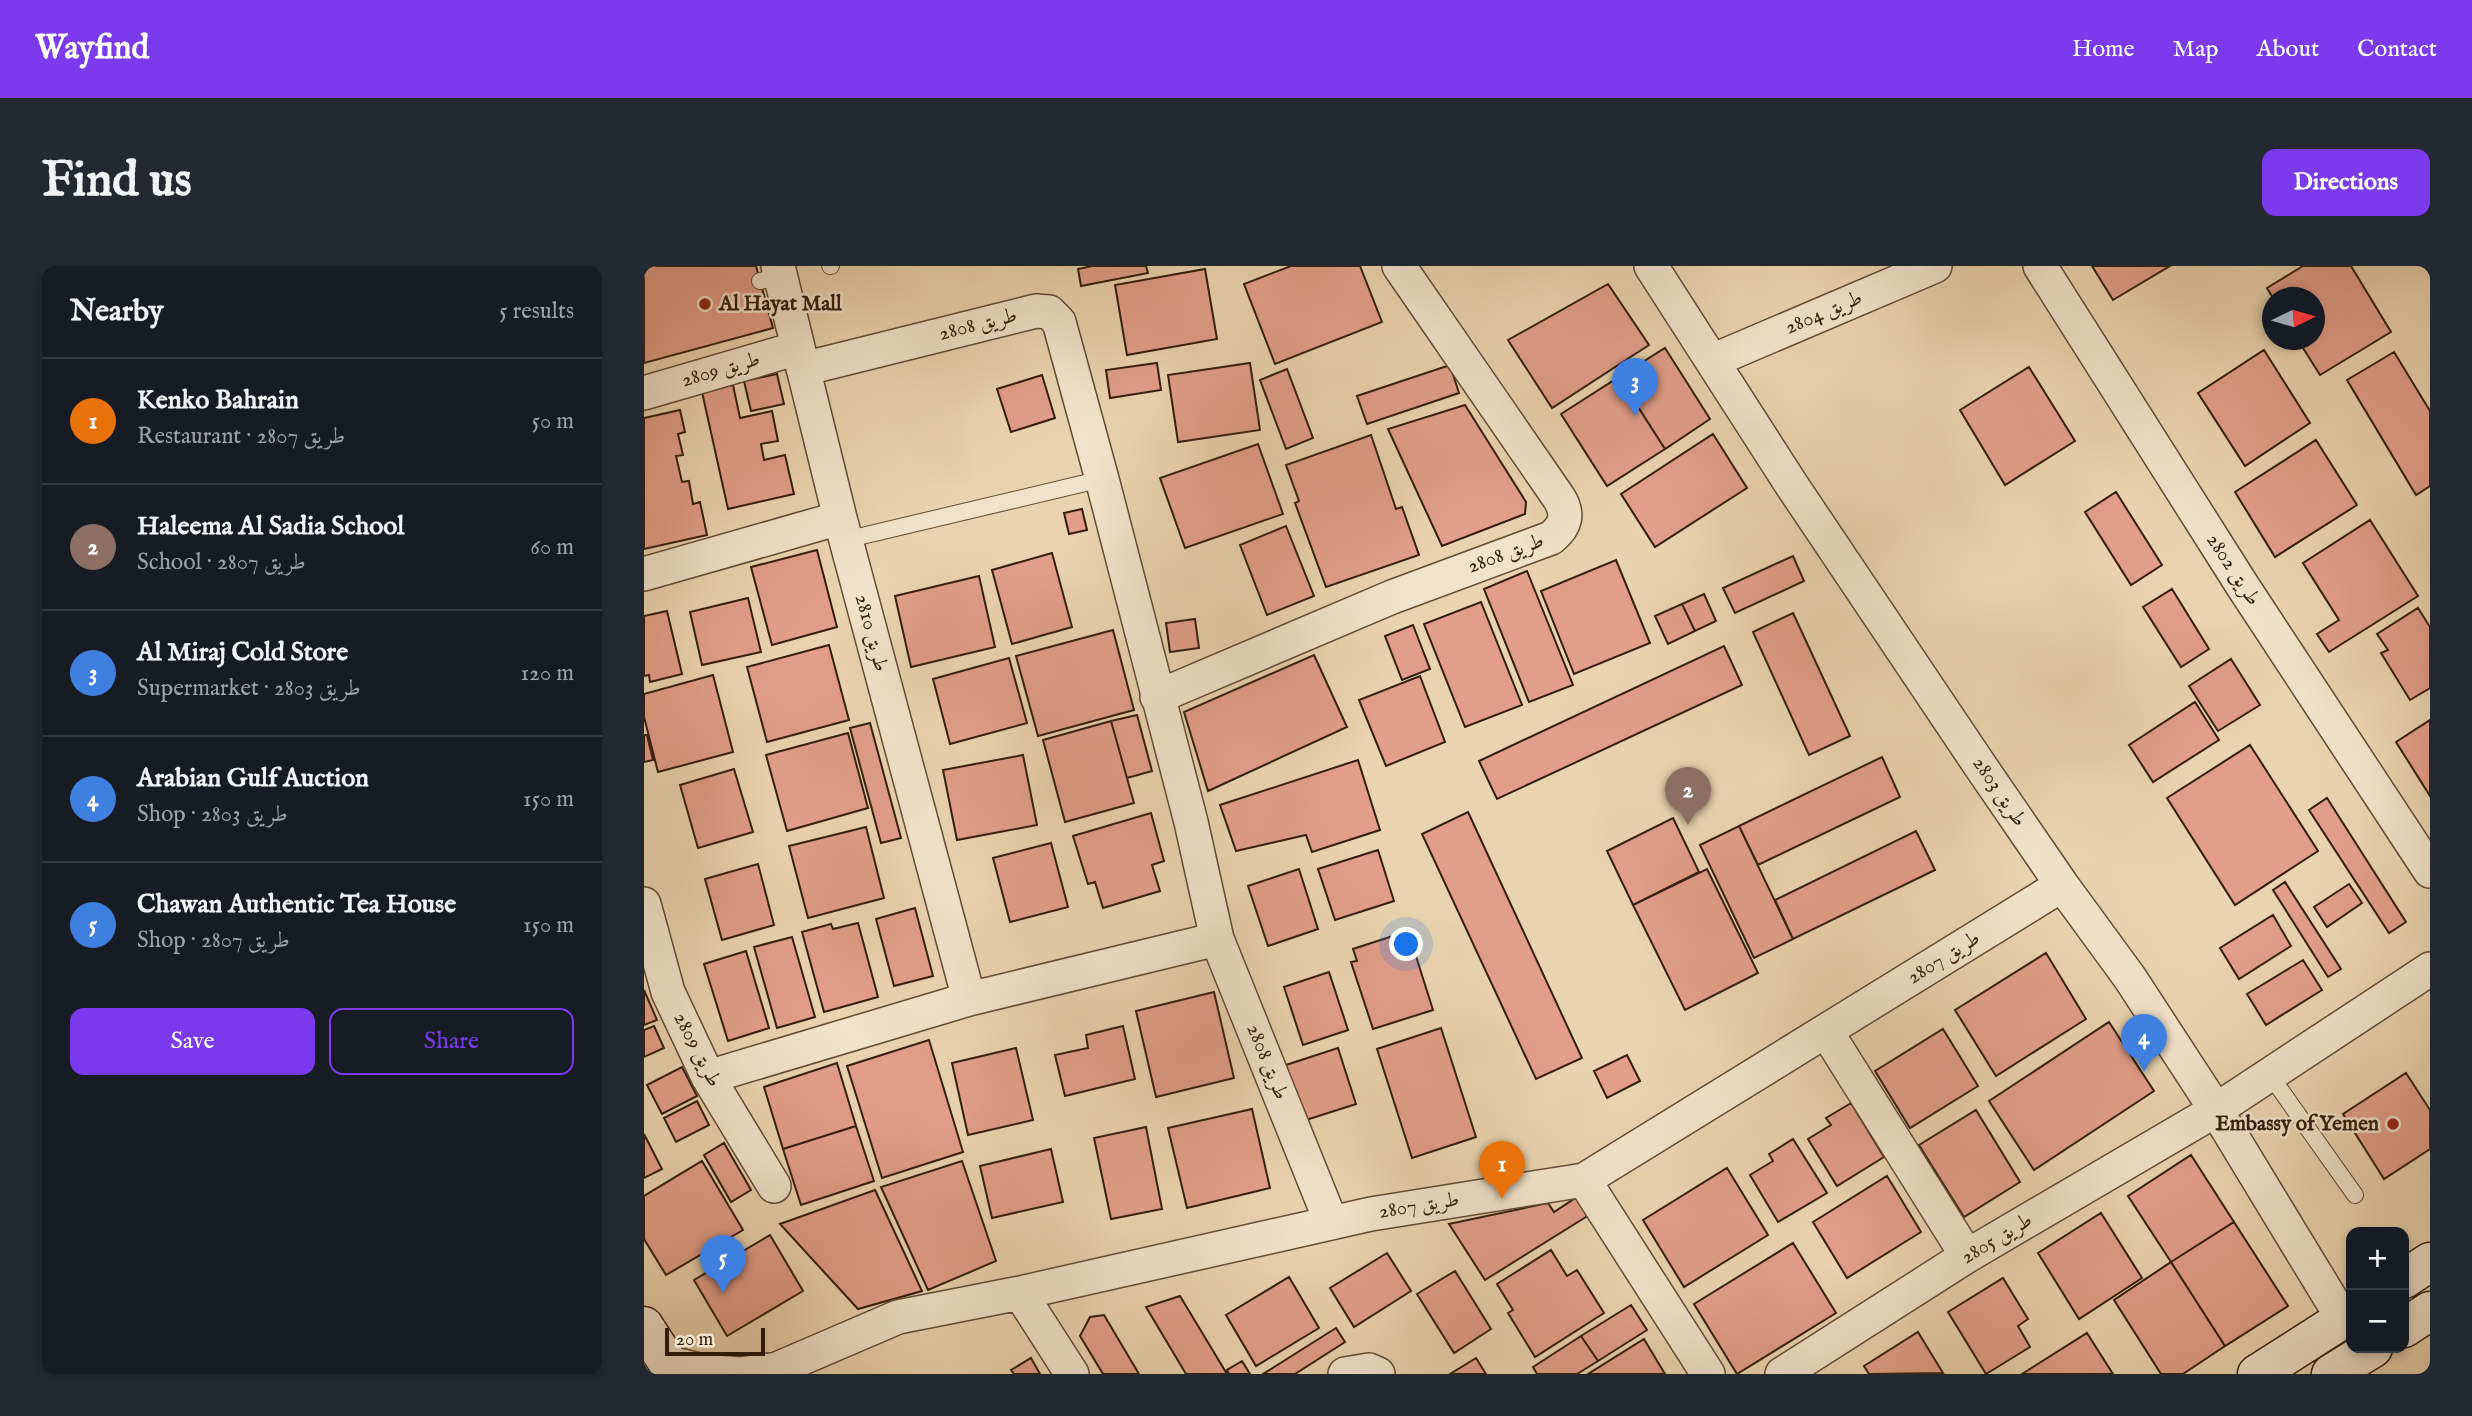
<!DOCTYPE html>
<html lang="en">
<head>
<meta charset="utf-8">
<style>
  body { margin:0; font-family:"IM FELL English",Amiri,serif; background:#242831; color:#f1f3f6 }
  .controls { position:absolute; right:21px; bottom:21px; display:grid; overflow:hidden; border-radius:14px; box-shadow:0 4px 10px #0003 }
  .controls button { width:63px; height:63px; display:grid; place-items:center; padding:0; border:0; border-bottom:2px solid #363941; background:#171b24; color:#f1f3f6; font:35px sans-serif }
  .compass { position:absolute; left:1618px; top:21px; width:63px; height:63px; border-radius:50%; background:#171b24; box-shadow:0 4px 10px #0003; rotate:85deg }
  .scale { position:absolute; left:21px; bottom:18px; width:100px; box-sizing:border-box; padding-left:7px; border:4px solid #341e0b; border-top:0; font-size:19px; line-height:24px; white-space:nowrap; color:#341e0b; -webkit-text-stroke:5px #f1e3cb; paint-order:stroke }
  .you { position:absolute; left:763px; top:679px; width:24px; height:24px; margin:-18px; border:5px solid #fff; border-radius:50%; background:#1a73e8; box-shadow:0 0 0 10px #1a73e833 }
  .badge { display:grid; place-items:center; width:46px; height:46px; border-radius:50%; background:#7c3aed; color:#fff; font-size:23px; font-weight:700 }
  .pin { position:absolute; translate:-50% -58px; filter:drop-shadow(0 2px 4px #0008) }
  .pin::after { content:''; position:absolute; top:37px; width:24px; height:21px; background:inherit; clip-path:polygon(0 0,100% 0,50% 100%) }
  .list { margin:0; padding:0; list-style:none }
  h2 { display:flex; justify-content:space-between; align-items:center; height:91px; margin:0; padding:0 28px; font-size:30px }
  h2 small { font-size:23px; font-weight:400; color:#9ea1a6 }
  .list li { display:grid; grid-template-columns:46px 1fr auto; gap:21px; align-items:center; box-sizing:border-box; height:126px; padding:0 28px; border-top:2px solid #363941 }
  .list b { display:block; font-size:26px; white-space:nowrap }
  .list p { margin:0; font-size:23px; white-space:nowrap; color:#9ea1a6 }
  .list em { font-size:23px; font-style:normal; color:#9ea1a6 }
  .actions { display:flex; gap:14px; padding:21px 28px }
  .actions a { flex:1; padding:16px 0; border:2px solid #7c3aed; border-radius:14px; text-align:center; font-size:24px; color:#7c3aed }
  .actions .main { background:#7c3aed; color:#fff }
  .map { position:relative; flex:none; width:1786px; height:1108px; overflow:hidden; border-radius:14px }
  header { display:flex; align-items:center; gap:42px; box-sizing:border-box; height:98px; padding:0 35px; background:#7c3aed; color:#fff }
  header strong { font-size:33px }
  nav { display:flex; gap:38px; margin-inline-start:auto; font-size:24px }
  .intro { display:flex; align-items:center; justify-content:space-between; box-sizing:border-box; height:168px; padding:0 42px }
  h1 { margin:0; font-size:49px }
  .button { padding:18px 32px; border-radius:14px; background:#7c3aed; color:#fff; font-size:24px; font-weight:700 }
  main { display:flex; gap:42px; padding:0 42px }
  aside { flex:1; background:#171b24; border-radius:14px; box-shadow:0 4px 10px #0003 }
  .map>svg:first-child { display:block }
  .building { fill:#e39e89; stroke:#341e0b; stroke-width:2 }
  .lines { fill:none; stroke-linecap:round; stroke-linejoin:round }
  .lane-casing { stroke:#624c34; stroke-width:18 }
  .street-casing { stroke:#624c34; stroke-width:36 }
  .secondary-casing { stroke:#341e0b; stroke-width:41 }
  .lane { stroke:#f1e3cb; stroke-width:16 }
  .street { stroke:#f1e3cb; stroke-width:33 }
  .secondary { stroke:#f1e3cb; stroke-width:38 }
  .poi-dot { fill:#8f2418; stroke:#f1e3cb; stroke-width:2.5 }
  .labels { text-anchor:middle; dominant-baseline:central; stroke-width:5; stroke-linejoin:round; paint-order:stroke }
  .poi-label { font-size:21px; font-weight:bold; fill:#341e0b; stroke:#f1e3cb; text-anchor:start }
  .street-label { font-size:21px; fill:#341e0b; stroke:#f1e3cb }
</style>
</head>
<body>
<header>
<strong>Wayfind</strong>
<nav><a>Home</a><a>Map</a><a>About</a><a>Contact</a></nav>
</header>
<div class="intro"><h1>Find us</h1><a class="button">Directions</a></div>
<main>
<aside>
<h2>Nearby<small>5 results</small></h2>
<ul class="list">
<li><span class="badge" style="background:#e8710a">1</span><div><b>Kenko Bahrain</b><p>Restaurant · طريق 2807</p></div><em>50 m</em></li>
<li><span class="badge" style="background:#8d6e63">2</span><div><b>Haleema Al Sadia School</b><p>School · طريق 2807</p></div><em>60 m</em></li>
<li><span class="badge" style="background:#3f7fe0">3</span><div><b>Al Miraj Cold Store</b><p>Supermarket · طريق 2803</p></div><em>120 m</em></li>
<li><span class="badge" style="background:#3f7fe0">4</span><div><b>Arabian Gulf Auction</b><p>Shop · طريق 2803</p></div><em>150 m</em></li>
<li><span class="badge" style="background:#3f7fe0">5</span><div><b>Chawan Authentic Tea House</b><p>Shop · طريق 2807</p></div><em>150 m</em></li>
</ul>
<div class="actions"><a class="main">Save</a><a>Share</a></div>
</aside>
<div class="map">
<svg width="1786" height="1108" viewBox="0 0 1786 1108">
  <rect width="100%" height="100%" fill="#ead4af"/>
  <filter id="stains"><feTurbulence type="fractalNoise" baseFrequency=".00286" numOctaves="4"/><feColorMatrix values="0 0 0 0 .2 0 0 0 0 .09 0 0 0 0 .02 0 0 0 .5 -.17"/></filter>
  <radialGradient id="worn" r=".72"><stop offset=".6" stop-color="#630" stop-opacity="0"/><stop offset="1" stop-color="#630" stop-opacity=".3"/></radialGradient>
  <path class="building" d="M0,0H112L129,62L0,97Z
    M448,0H502L504,7L437,20L434,3Z
    M647,0H716L738,56L631,98L600,18Z
    M1448,0H1526L1469,34Z
    M1659,0H1707L1747,66L1676,109L1654,74H1671V32H1629L1623,22Z
    M561,3L573,73L483,89L471,19Z
    M964,18L1005,79L908,142L864,74Z
    M1021,82L1066,153L1021,183L975,111Z
    M1620,84L1666,157L1601,200L1554,127Z
    M1750,86L1786,145V220L1772,229L1703,114Z
    M513,97L517,124L466,132L462,104Z
    M606,97L616,164L534,176L524,109Z
    M806,99L815,127L723,158L713,130Z
    M1385,101L1431,175L1361,219L1316,144Z
    M643,103L669,172L642,183L616,114Z
    M133,108L140,138L107,145L100,115Z
    M398,109L411,152L367,166L353,123Z
    M975,111L1021,183L963,220L917,148Z
    M89,119L96,152L128,145L134,175L117,178L120,194L141,189L150,228L84,243L58,126Z
    M821,139L882,236L881,248L798,280L744,163Z
    M36,144L41,166L34,168L39,189L32,190L38,216L45,215L49,238L56,236L63,269L0,283V152Z
    M1069,168L1103,222L1011,281L977,228Z
    M727,169L752,243L758,241L775,289L682,321L651,237L655,235L642,199Z
    M1672,174L1713,239L1631,291L1591,226Z
    M614,178L639,248L541,282L516,212Z
    M1472,226L1518,299L1487,319L1441,246Z
    M438,243L443,264L425,268L420,247Z
    M1726,254L1774,330L1685,386L1673,368L1695,354L1659,297Z
    M642,260L670,330L623,349L596,279Z
    M173,284L193,361L128,379L107,301Z
    M408,287L428,361L368,378L348,304Z
    M1149,290L1160,315L1091,347L1079,322Z
    M972,294L1006,377L930,408L897,325Z
    M883,305L929,419L885,436L840,323Z
    M335,310L351,381L267,401L251,330Z
    M1528,323L1565,383L1537,401L1499,341Z
    M1060,328L1072,355L1051,365L1038,338Z
    M104,332L117,386L58,399L46,346Z
    M837,336L878,439L821,461L780,358Z
    M1038,338L1051,365L1024,378L1011,350Z
    M1774,342L1786,361V422L1766,434L1737,387L1744,384L1733,368Z
    M23,345L38,408L6,416L5,409L0,410V350Z
    M1149,347L1206,470L1165,489L1109,366Z
    M551,353L555,382L526,386L522,357Z
    M769,359L786,403L758,414L741,370Z
    M469,364L490,444L394,470L372,390Z
    M185,379L205,454L123,476L103,401Z
    M1080,380L1098,419L853,533L835,495Z
    M670,389L703,461L564,525L540,446Z
    M365,392L383,457L306,478L289,413Z
    M1587,393L1616,439L1574,465L1545,420Z
    M69,409L89,486L14,506L0,451V428Z
    M776,410L801,476L742,500L715,434Z
    M1551,436L1575,474L1509,516L1485,479Z
    M493,449L508,505L483,512L467,455Z
    M1786,454V530L1752,476Z
    M467,455L490,537L421,556L399,474Z
    M226,457L257,572L237,577L206,462Z
    M204,467L224,542L143,565L122,489Z
    M0,469H3L9,494L0,496Z
    M1606,479L1674,585L1591,639L1523,532Z
    M379,489L393,559L313,574L299,504Z
    M1238,491L1256,531L1114,599L1095,560Z
    M714,494L736,564L668,586L662,569L592,585L576,539Z
    M90,503L109,566L54,582L36,519Z
    M1683,532L1762,656L1745,667L1665,544Z
    M824,546L938,792L892,813L778,568Z
    M507,547L520,595L508,599L516,625L459,642L451,616L444,618L429,570Z
    M1029,552L1055,606L989,639L963,585Z
    M1095,560L1149,673L1110,692L1056,579Z
    M222,561L240,632L164,652L145,580Z
    M1272,565L1291,604L1149,673L1131,634Z
    M407,577L424,641L366,656L349,592Z
    M734,584L750,635L691,654L674,603Z
    M114,598L130,659L78,674L61,613Z
    M655,603L674,663L624,680L604,620Z
    M1063,603L1114,707L1041,744L989,639Z
    M1641,616L1697,703L1684,711L1629,624Z
    M1705,618L1718,637L1683,661L1670,641Z
    M271,642L289,710L250,720L232,653Z
    M1629,649L1647,680L1595,713L1576,682Z
    M214,657L234,731L180,746L158,666L187,658L189,663Z
    M764,665L789,744L729,763L707,696L713,695L709,683Z
    M148,671L171,751L133,762L110,681Z
    M102,685L125,762L84,775L60,698Z
    M1402,687L1442,753L1352,810L1311,744Z
    M1659,694L1678,724L1622,759L1603,728Z
    M685,706L704,764L659,779L640,721Z
    M0,724L13,754L0,759Z
    M570,726L590,812L512,831L492,745Z
    M1465,756L1510,825L1390,904L1345,835Z
    M10,760L20,782L0,791V764Z
    M479,760L491,813L421,830L411,789L444,782L442,769Z
    M797,762L832,871L768,892L733,783Z
    M1299,763L1334,820L1266,862L1231,805Z
    M285,774L319,886L238,912L203,800Z
    M372,782L389,854L324,869L308,797Z
    M694,782L712,838L659,855L642,799Z
    M983,789L996,815L963,832L950,805Z
    M193,797L212,860L139,883L120,821Z
    M38,801L53,830L18,848L3,819Z
    M1762,807L1786,844V883L1740,913L1699,848Z
    M53,835L65,859L32,876L20,852Z
    M1207,837L1240,891L1193,920L1164,873L1187,859L1182,852Z
    M608,843L626,922L543,942L524,862Z
    M1332,844L1376,916L1320,951L1275,879Z
    M212,860L230,915L157,939L139,883Z
    M502,861L518,943L467,953L450,872Z
    M0,868L18,903L0,912Z
    M1149,873L1183,927L1134,956L1106,909L1129,895L1125,888Z
    M80,877L107,924L87,936L60,889Z
    M407,883L419,936L348,952L336,900Z
    M1547,889L1590,956L1527,996L1484,930Z
    M58,895L99,964L22,1009L0,973V930Z
    M318,895L352,995L284,1024L237,921Z
    M1083,902L1124,969L1040,1021L999,954Z
    M1243,910L1277,966L1203,1012L1169,956Z
    M231,924L278,1025L214,1043L136,958Z
    M933,931L945,949L841,1014L805,958L904,937L910,946Z
    M1457,947L1498,1012L1435,1053L1394,987Z
    M1590,956L1644,1040L1581,1080L1527,996Z
    M126,969L159,1025L83,1070L50,1014Z
    M1149,977L1192,1047L1093,1108L1050,1038Z
    M907,984L923,1010L933,1004L960,1047L891,1091L864,1047L869,1044L853,1018Z
    M743,987L767,1025L710,1061L686,1022Z
    M1527,996L1581,1080L1539,1108H1517L1470,1034Z
    M811,1005L847,1063L810,1087L773,1028Z
    M645,1011L675,1062L612,1100L582,1049Z
    M1359,1012L1384,1053L1374,1060L1386,1081L1342,1108L1304,1046Z
    M536,1030L583,1108H542L502,1041Z
    M987,1039L1003,1064L954,1095L937,1070Z
    M460,1049L495,1108H459L436,1070L446,1051Z
    M692,1062L701,1076L651,1108H619Z
    M1274,1066L1299,1107L1225,1108L1220,1100Z
    M1443,1067L1469,1108H1378Z
    M937,1070L954,1095L933,1108H893L889,1101Z
    M1000,1073L1021,1108H944Z
    M387,1092L396,1108H370L367,1104Z
    M832,1092L842,1108H806Z
    M598,1095L606,1108H585L583,1104Z"/>
  <g class="lines">
    <g class="lane-casing">
      <path id="lane" d="M186,0H187
        M116,15L137,10
        M201,274L458,213
        M1626,809L1711,929"/>
    </g>
    <g class="street-casing">
      <path id="street" d="M134,0L196,252L325,733
        M1007,0L1147,218L1337,501L1418,619L1486,712L1572,844L1699,1053
        M1396,0L1598,319L1786,605
        M1068,95L1291,0
        M159,103L392,45L405,46L415,56L458,213L547,556L573,673L687,956
        M0,127L154,82
        M0,308L196,252
        M513,431L748,331L907,272C922,260 925,248 915,232L755,0
        M0,638L24,726L64,811L130,920
        M1182,765L1323,990
        M64,811L325,733L573,673
        M940,914L1064,1108
        M376,1027L428,1108
        M22,1096L59,1105L96,1108L133,1103L254,1051L376,1027L727,948L940,914L1418,619
        M701,1108L725,1104L734,1108
        M1138,1108L1323,990L1572,844L1786,703"/>
    </g>
    <g class="secondary-casing">
      <path id="secondary" d="M1760,1013L1786,996
        M0,1060L31,1108
        M1760,1062L1786,1045
        M1613,1108L1707,1048
        M1687,1108L1729,1082"/>
    </g>
    <use href="#lane" class="lane"/>
    <use href="#street" class="street"/>
    <use href="#secondary" class="secondary"/>
  </g>
  <g class="poi-dot">
    <circle cx="61" cy="38" r="7"/>
    <circle cx="1749" cy="858" r="7"/>
  </g>
  <g class="labels">
    <g class="poi-label">
      <text x="75" y="38">Al Hayat Mall</text>
      <text x="1735" y="858" text-anchor="end">Embassy of Yemen</text>
    </g>
    <g class="street-label">
      <text transform="translate(1180 47) rotate(-23)">طريق 2804</text>
      <text transform="translate(334 59) rotate(-14)">طريق 2808</text>
      <text transform="translate(77 104) rotate(-16)">طريق 2809</text>
      <text transform="translate(862 288) rotate(-20)">طريق 2808</text>
      <text transform="translate(1589 304) rotate(57)">طريق 2802</text>
      <text transform="translate(227 367) rotate(75)">طريق 2810</text>
      <text transform="translate(1355 526) rotate(56)">طريق 2803</text>
      <text transform="translate(1300 692) rotate(-32)">طريق 2807</text>
      <text transform="translate(53 784) rotate(63)">طريق 2809</text>
      <text transform="translate(623 796) rotate(68)">طريق 2808</text>
      <text transform="translate(775 940) rotate(-9)">طريق 2807</text>
      <text transform="translate(1353 973) rotate(-31)">طريق 2805</text>
    </g>
  </g>
  <rect width="100%" height="100%" filter="url(#stains)"/>
  <rect width="100%" height="100%" fill="url(#worn)"/>
</svg>
<div class="controls">
<button>+</button>
<button>−</button>
</div>
<svg class="compass" viewBox="-18 -18 36 36"><path d="M0-13l5 13h-10z" fill="#e53935"/><path d="M0 13l5-13h-10z" fill="#9ea1a6"/></svg>
<div class="scale">20 m</div>
<div class="you"></div>
<div class="pin badge" style="left:858px;top:933px;background:#e8710a">1</div>
<div class="pin badge" style="left:1044px;top:559px;background:#8d6e63">2</div>
<div class="pin badge" style="left:991px;top:150px;background:#3f7fe0">3</div>
<div class="pin badge" style="left:1500px;top:806px;background:#3f7fe0">4</div>
<div class="pin badge" style="left:79px;top:1027px;background:#3f7fe0">5</div>
</div>
</main>
</body>
</html>
